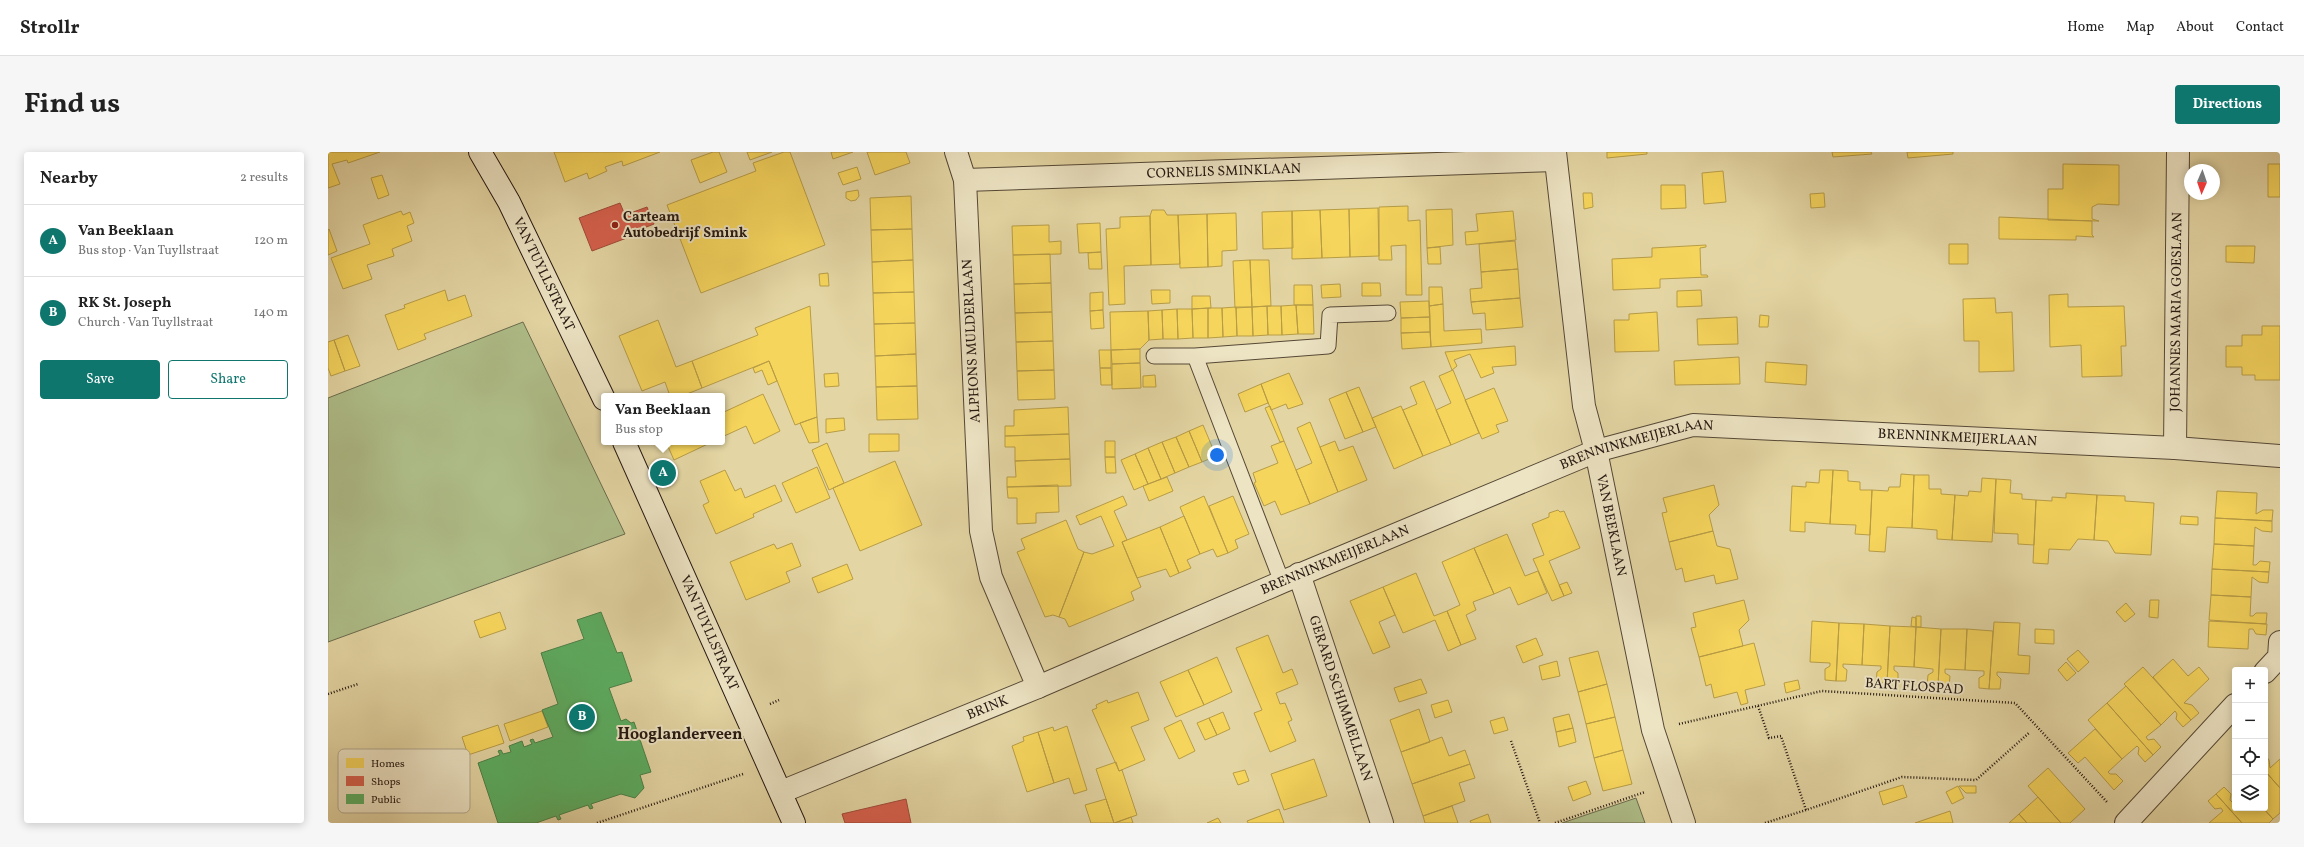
<!DOCTYPE html>
<html lang="en">
<head>
<meta charset="utf-8">
<style>
  body { margin:0; font-family:Vollkorn,serif; background:#f6f6f6; color:#222 }
  .controls { position:absolute; right:12px; bottom:12px; display:grid; overflow:hidden; border-radius:4px; box-shadow:0 2px 10px #0003 }
  .controls button { width:36px; height:36px; display:grid; place-items:center; padding:0; border:0; border-bottom:1px solid #e0e0e0; background:#fff; color:#222; font:20px sans-serif }
  .compass { position:absolute; left:1856px; top:12px; width:36px; height:36px; border-radius:50%; background:#fff; box-shadow:0 2px 10px #0003; rotate:182deg }
  .you { position:absolute; left:889px; top:303px; width:14px; height:14px; margin:-10px; border:3px solid #fff; border-radius:50%; background:#1a73e8; box-shadow:0 0 0 6px #1a73e833 }
  .badge { display:grid; place-items:center; width:26px; height:26px; border-radius:50%; background:#0f766e; color:#fff; font-size:13px; font-weight:700 }
  .pin { position:absolute; translate:-50% -50%; border:2px solid #fff; box-shadow:0 1px 4px #0006 }
  .popup { position:absolute; left:273px; top:241px; width:124px; height:52px; box-sizing:border-box; display:grid; place-content:center; border-radius:4px; background:#fff; filter:drop-shadow(0 1px 3px #0005); font-size:13px; white-space:nowrap; color:#767676 }
  .popup b { font-size:15px; color:#222 }
  .popup::after { content:''; position:absolute; left:50%; top:100%; margin-left:-8px; border:8px solid transparent; border-top-color:#fff }
  .list { margin:0; padding:0; list-style:none }
  h2 { display:flex; justify-content:space-between; align-items:center; height:52px; margin:0; padding:0 16px; font-size:17px }
  h2 small { font-size:13px; font-weight:400; color:#767676 }
  .list li { display:grid; grid-template-columns:26px 1fr auto; gap:12px; align-items:center; box-sizing:border-box; height:72px; padding:0 16px; border-top:1px solid #e0e0e0 }
  .list b { display:block; font-size:15px; white-space:nowrap }
  .list p { margin:0; font-size:13px; white-space:nowrap; color:#767676 }
  .list em { font-size:13px; font-style:normal; color:#767676 }
  .actions { display:flex; gap:8px; padding:12px 16px }
  .actions a { flex:1; padding:9px 0; border:1px solid #0f766e; border-radius:4px; text-align:center; font-size:14px; color:#0f766e }
  .actions .main { background:#0f766e; color:#fff }
  .icon { flex:none; width:22px; height:22px; fill:none; stroke:currentColor; stroke-width:2; stroke-linecap:round; stroke-linejoin:round }
  .map { position:relative; flex:none; width:1952px; height:671px; overflow:hidden; border-radius:4px }
  header { display:flex; align-items:center; gap:24px; box-sizing:border-box; height:56px; padding:0 20px; background:#fff; border-bottom:1px solid #e0e0e0 }
  header strong { font-size:19px }
  nav { display:flex; gap:22px; margin-inline-start:auto; font-size:14px }
  .intro { display:flex; align-items:center; justify-content:space-between; box-sizing:border-box; height:96px; padding:0 24px }
  h1 { margin:0; font-size:28px }
  .button { padding:10px 18px; border-radius:4px; background:#0f766e; color:#fff; font-size:14px; font-weight:700 }
  main { display:flex; gap:24px; padding:0 24px }
  aside { flex:1; background:#fff; border-radius:4px; box-shadow:0 2px 10px #0003 }
  .map>svg:first-child { display:block }
  .green { fill:#afbf8a; stroke:#6a6c4e }
  .homes { fill:#f6d55c; stroke:#b79c46 }
  .shops { fill:#d6604d; stroke:#a14a3b }
  .public { fill:#5aae61; stroke:#4a8149 }
  .lines { fill:none; stroke-linecap:round; stroke-linejoin:round }
  .lane-casing { stroke:#554836; stroke-width:17 }
  .street-casing { stroke:#554836; stroke-width:24 }
  .secondary-casing { stroke:#251812; stroke-width:24 }
  .path { stroke:#251812; stroke-width:2.5; stroke-dasharray:1 2; stroke-linecap:butt }
  .lane { stroke:#ede4c4; stroke-width:15 }
  .street { stroke:#ede4c4; stroke-width:22 }
  .secondary { stroke:#ede4c4; stroke-width:22 }
  .poi-dot { fill:#8f2418; stroke:#ede4c4; stroke-width:1.5 }
  .labels { text-anchor:middle; dominant-baseline:central; stroke-width:4; stroke-linejoin:round; paint-order:stroke }
  .street-label { font-size:14px; fill:#251812; stroke:#ede4c4 }
  .poi-label { font-size:14px; font-weight:bold; fill:#251812; stroke:#ede4c4; text-anchor:start }
  .quarter-label { font-size:16px; font-weight:bold; fill:#251812; stroke:#ede4c4 }
  .key { fill:#ede4c4; stroke:#b1a78f; stroke-width:1 }
  .key-label { font-size:11px; fill:#251812 }
</style>
</head>
<body>
<header>
<strong>Strollr</strong>
<nav><a>Home</a><a>Map</a><a>About</a><a>Contact</a></nav>
</header>
<div class="intro"><h1>Find us</h1><a class="button">Directions</a></div>
<main>
<aside>
<h2>Nearby<small>2 results</small></h2>
<ul class="list">
<li><span class="badge">A</span><div><b>Van Beeklaan</b><p>Bus stop · Van Tuyllstraat</p></div><em>120 m</em></li>
<li><span class="badge">B</span><div><b>RK St. Joseph</b><p>Church · Van Tuyllstraat</p></div><em>140 m</em></li>
</ul>
<div class="actions"><a class="main">Save</a><a>Share</a></div>
</aside>
<div class="map">
<svg width="1952" height="671" viewBox="0 0 1952 671">
  <rect width="100%" height="100%" fill="#e4d6a4"/>
  <filter id="stains"><feTurbulence type="fractalNoise" baseFrequency=".005" numOctaves="4"/><feColorMatrix values="0 0 0 0 .2 0 0 0 0 .09 0 0 0 0 .02 0 0 0 .5 -.17"/></filter>
  <radialGradient id="worn" r=".72"><stop offset=".6" stop-color="#630" stop-opacity="0"/><stop offset="1" stop-color="#630" stop-opacity=".3"/></radialGradient>
  <path class="green" d="M195,170L297,382L0,490V246Z
    M1308,646L1317,671H1234Z"/>
  <path class="homes" d="M0,0H52L20,11L19,8L4,12L12,32L0,36Z
    M226,0H332L295,14L294,9L277,15L279,19L261,27L259,21L237,30Z
    M385,0H391L399,20L372,31L363,8Z
    M419,0H444L422,8Z
    M456,0H462L497,93L373,141L339,53L428,19L425,11Z
    M503,0H525L505,7Z
    M539,0H578L582,11L547,23Z
    M1279,0H1319V2L1279,6Z
    M1504,0H1543L1544,2L1505,5Z
    M1579,0H1625V2L1580,6Z
    M1735,12L1791,13V53L1770,52L1764,55V67L1771,69L1720,68V37H1735Z
    M1940,12H1952V45H1940Z
    M529,15L533,27L515,33L510,21Z
    M1395,19L1398,50L1376,52L1374,21Z
    M54,23L61,43L50,47L43,26Z
    M1333,33H1357L1358,56L1333,57Z
    M530,38L531,44L528,48L523,49L518,46V40Z
    M1255,41H1264L1265,55L1256,57Z
    M1496,41L1497,55L1483,56L1482,42Z
    M583,44L584,77L543,78L542,46Z
    M1080,54V69L1092,68L1094,143H1078V93L1063,94L1064,108H1051V55Z
    M1050,56L1051,104L1022,105L1021,57Z
    M1021,57L1022,105L994,106L992,58Z
    M1124,57L1125,93L1099,96L1098,58Z
    M824,58H836L839,63H850L852,112L823,113L822,64Z
    M992,58L994,106L964,107V59Z
    M73,59L75,63L82,60L86,71L79,74L84,89L64,97L66,104L39,113L44,127L15,137L3,106L42,92L35,73Z
    M964,59L965,96L935,97L934,60Z
    M1185,59L1188,88L1138,93L1137,80L1150,79L1148,62Z
    M908,61L909,98L894,99V114L880,115L879,62Z
    M879,62L880,115L852,116L850,63Z
    M822,64L823,113L796,114L797,152L781,153L778,77L792,76V65Z
    M1671,65L1764,69V83L1766,85L1748,84V88L1671,87Z
    M772,71L773,100L751,101L749,72Z
    M721,73V90L733,89V102L685,103L684,74Z
    M1,77L9,99L0,103V78Z
    M584,77L585,108L544,110L543,78Z
    M1187,89L1190,117L1153,120L1151,92Z
    M1621,92H1640V112H1621Z
    M1378,93V95L1372,96L1373,123H1379L1380,125L1332,127V136L1285,138L1284,107L1324,105V96Z
    M1898,94H1927L1926,111L1898,110Z
    M1112,95L1113,112H1100L1099,96Z
    M773,100L774,117H761L760,101Z
    M722,102L723,131L686,132L685,103Z
    M585,108L586,140L545,141L544,110Z
    M922,108L924,155L907,156L905,109Z
    M922,108H941L943,154L924,155Z
    M1190,117L1192,146L1143,150L1142,137L1154,136L1153,120Z
    M500,121L501,134H492L491,122Z
    M723,131L724,160L687,161L686,132Z
    M1034,131H1052L1053,144H1034Z
    M1012,132L1013,145L994,146L993,133Z
    M966,133H984L985,153H966Z
    M1101,135H1114L1115,152L1101,154Z
    M117,138L120,149L137,143L144,164L96,182L98,187L70,198L57,163L77,156L76,153Z
    M823,138H842V151L824,152Z
    M1373,138L1374,154L1349,155V139Z
    M586,140L587,171L546,172L545,141Z
    M775,140V158L762,159V141Z
    M1740,142V155L1796,154L1798,194H1793L1794,224L1754,225L1753,193L1722,195L1721,143Z
    M864,144H882L883,156L864,157Z
    M1192,146L1195,175L1158,178L1157,161L1145,162L1143,150Z
    M1667,146L1668,161L1684,160L1686,219L1651,220V189H1636L1635,147Z
    M1101,149L1102,165L1073,166L1072,150Z
    M1115,152L1116,179L1153,177L1154,191L1103,195L1101,154Z
    M968,153L970,182L954,183L953,154Z
    M968,153H985L986,182H970Z
    M482,154L489,265L467,273L441,209L374,236L364,209L430,183L427,176Z
    M939,154H953L954,183H940Z
    M939,154L940,183L925,184L924,155Z
    M908,155H924L925,184H909Z
    M908,155L909,184L895,185L894,156Z
    M880,156H894L895,185L880,186Z
    M880,156V186H865L864,157Z
    M849,157H864L865,186L850,187Z
    M849,157L850,187H835L834,158Z
    M775,158L776,176L763,177L762,159Z
    M834,158L835,187L821,188L820,159Z
    M820,159L821,188L812,197L783,198L782,160Z
    M724,160L725,189L688,190L687,161Z
    M1329,160L1331,199L1287,200L1286,168H1301V162Z
    M1432,163L1441,164L1440,175H1431Z
    M1102,165V180L1073,181V166Z
    M1409,165L1410,192L1370,193L1369,167Z
    M330,168L348,215L364,209L374,236L354,244H342L337,230L314,239L291,184Z
    M587,171L588,202L547,204L546,172Z
    M1934,174H1952V228H1927V223H1914V215H1898V194H1914V183H1934Z
    M1102,180L1103,195L1074,197L1073,181Z
    M20,183L32,214L17,219L6,188Z
    M6,188L17,219L3,224L0,216V190Z
    M725,189L726,218L689,219L688,190Z
    M1187,194L1188,213L1164,215L1166,221L1153,226L1142,202L1126,208L1129,214L1124,218L1117,200Z
    M812,197V211L784,212L783,198Z
    M771,198H783V216H772Z
    M588,202L589,234L548,235L547,204Z
    M1411,205L1412,232L1347,233L1346,209Z
    M441,209L449,229L440,233L434,218L427,221L425,216Z
    M1438,210L1479,213L1478,233L1437,230Z
    M812,211L813,236L784,237V212Z
    M772,216H783L784,233H773Z
    M726,218L727,247L690,248L689,219Z
    M1125,218L1151,281L1123,293L1108,258L1123,251L1111,224Z
    M510,221L511,234L497,235L496,222Z
    M961,221L975,252L960,257L958,252L943,258L933,232Z
    M827,223L828,235H815V224Z
    M1096,229L1123,293L1095,304L1075,258L1089,252L1082,235Z
    M933,232L940,251L917,260L910,242Z
    M589,234L590,267L549,268L548,235Z
    M1031,235L1048,275L1035,280L1018,240Z
    M1166,236L1180,269L1168,273L1171,280L1154,287L1137,248Z
    M1018,240L1035,280L1017,287L1001,247Z
    M435,242L452,279L426,292L418,274L394,285V256L396,260Z
    M942,254L956,289L952,290L937,256Z
    M1073,254L1095,304L1066,317L1044,266Z
    M740,255L741,282L677,284V274H686V258Z
    M489,265L491,290L481,291L472,271Z
    M516,266L517,278L498,281V267Z
    M982,270L1010,340L982,352L968,318L984,311L969,276Z
    M875,273L888,304L874,310L861,279Z
    M861,279L874,310L861,315L848,285Z
    M541,282H571V299L541,300Z
    M741,282L742,307L687,309V295H677V284Z
    M848,285L861,315L847,321L834,290Z
    M777,289H787V305H777Z
    M956,289L982,352L953,363L947,349L936,354L926,331L928,330L925,321L950,311L943,294Z
    M1007,289L1011,299L1025,294L1039,328L1010,340L992,295Z
    M338,290H384L346,308Z
    M834,290L847,321L833,327L820,296Z
    M499,291L516,331L501,338L484,298Z
    M820,296L833,327L820,332L807,302Z
    M807,302L820,332L806,338L793,308Z
    M777,305H787L788,321H778Z
    M742,307L743,334L679,335V325H688L687,309Z
    M567,309L594,373L532,399L505,336Z
    M489,315L502,346L468,361L454,331Z
    M397,318L407,339L413,336L417,346L447,333L454,349L425,362L426,365L388,382L375,353L381,350L372,329Z
    M1492,318H1505L1502,372L1477,370V380L1462,379L1464,334L1478,335V330L1491,331Z
    M1505,318L1520,319V329L1532,330V338H1544L1542,383L1527,382L1528,373L1502,372Z
    M1573,322L1586,323L1584,376L1559,375L1557,400L1541,399L1544,338L1560,339L1561,335H1572Z
    M1586,323H1601V337H1613V342L1627,343L1624,388L1609,387V378L1584,376Z
    M839,325L845,339L821,349L815,334Z
    M1654,326L1668,327L1664,390L1624,388L1627,343L1640,344L1641,339L1653,340Z
    M1668,327L1683,328L1682,341L1694,342V347L1708,348L1706,393L1690,392V382L1666,381Z
    M730,333L731,360L708,361V371L689,372V346H680L679,335Z
    M1386,333L1391,353L1381,363L1385,379L1341,390L1334,361L1339,360L1335,346Z
    M1889,339L1929,341L1928,362L1935,358H1945L1944,369L1887,366Z
    M1738,341L1769,343L1766,388L1750,387L1742,398L1721,397L1720,412L1705,411L1708,348L1724,349V345L1738,346Z
    M1769,343L1797,344V349L1826,351L1823,403L1787,401L1780,389L1766,388Z
    M795,344L799,353L786,359L799,388L794,390L813,435L803,440L806,448L741,475L737,467L731,465L756,400L764,402L786,394L773,364L752,373L748,364Z
    M876,344L900,401L889,405L885,397L872,402L852,355Z
    M905,344L921,382L907,388L910,396L900,401L881,354Z
    M1230,358L1232,360L1236,359L1252,396L1221,409L1236,444L1224,449L1205,407L1216,403L1204,372L1221,365V361Z
    M856,364L872,402L859,408L863,416L851,421L832,375Z
    M1853,364L1870,365V373L1852,372Z
    M1887,366L1944,369V380L1934,379L1927,375L1926,394L1886,392Z
    M738,368L750,397L756,400L731,465L725,463L717,465L689,400L697,397L693,387Z
    M832,375L851,421L842,425L838,417L809,426L794,390Z
    M1385,379L1389,394L1402,397L1410,427L1388,432L1386,423L1357,430L1354,416L1348,418L1341,390Z
    M1179,382L1197,424L1210,419L1219,441L1190,453L1182,435L1166,442L1146,396Z
    M464,391L473,414L458,420L462,430L418,448L402,410L446,392L449,397Z
    M1886,392L1926,394L1925,413H1928L1932,409L1942,410L1941,420L1884,417Z
    M1146,396L1166,442L1145,450L1148,458L1138,463L1148,487L1133,493L1119,459L1132,453L1114,410Z
    M519,412L525,427L490,441L484,426Z
    M1884,417L1941,420L1940,431L1931,430L1924,425L1923,445L1883,443Z
    M1088,421L1106,464L1119,459L1133,493L1120,499L1107,468L1075,481L1055,435Z
    M1239,430L1244,441L1236,444L1231,433Z
    M1055,435L1067,463L1051,470L1062,495L1045,502L1022,449Z
    M1883,443L1923,445L1922,464H1925L1928,461H1939L1938,472L1881,468Z
    M1416,448L1421,468L1411,478L1415,494L1371,505L1363,476L1368,475L1365,461Z
    M1822,448H1831L1830,466L1821,465Z
    M1798,451L1807,462L1797,470L1788,460Z
    M172,460L178,477L152,486L146,469Z
    M1588,464H1593V475H1588Z
    M1584,465L1588,466V475L1583,474Z
    M1484,469L1511,471L1508,529L1497,528V517L1502,514V511L1482,510Z
    M1881,469L1939,472L1938,483L1928,482L1925,477H1921L1920,497L1880,495Z
    M1666,470L1692,471L1690,503L1702,504L1701,522L1669,520V523L1673,527L1672,537H1661Z
    M1511,471L1536,472L1534,513L1515,512V515L1519,518L1518,529H1508Z
    M1536,472L1562,474L1559,531L1548,530L1549,520L1553,517V514L1534,513Z
    M1562,474L1588,475L1586,515L1566,514V518L1570,521V532L1559,531Z
    M1588,475L1613,477L1610,534L1599,533L1600,523L1605,520V517L1586,515Z
    M1613,477H1639L1637,518L1617,517V521L1622,524L1621,535L1610,534Z
    M1639,477L1665,479L1661,537L1651,536V526L1656,523V519L1637,518Z
    M1707,477L1726,478V492L1707,491Z
    M940,483L955,521L964,517L970,532L948,541L952,552L957,551L964,568L960,570L968,589L942,600L926,561L934,558L908,496Z
    M1208,486L1215,503L1195,511L1188,494Z
    M1426,491L1437,533L1417,538L1420,551L1413,553L1409,540L1386,546L1383,532L1378,534L1371,505Z
    M1750,498L1761,510L1750,520L1739,507Z
    M1270,499L1279,532L1250,540L1241,506Z
    M889,505L904,540L876,553L860,518Z
    M1845,507L1860,524L1871,515L1881,527L1856,551L1864,553L1871,561L1863,568L1825,525Z
    M1229,509L1232,524L1214,528L1211,514Z
    M1738,510L1748,521L1739,529L1730,518Z
    M1815,515L1863,568L1855,575L1848,567L1849,562L1847,559L1833,573L1798,534L1796,532Z
    M860,518L876,553L848,565L832,530Z
    M1093,527L1099,541L1071,550L1066,536Z
    M1470,528L1472,537L1458,541L1456,531Z
    M1279,532L1287,565L1258,572L1250,540Z
    M1798,534L1833,573L1818,585L1820,588L1826,587L1833,595L1825,603L1779,551Z
    M810,540L821,568L803,575L817,608L791,619L764,558L769,556L768,553L779,548L780,551Z
    M1120,548L1124,560L1107,566L1103,553Z
    M1779,551L1825,603L1817,610L1810,602L1811,596L1809,594L1794,607L1760,568Z
    M1091,557L1102,590L1073,600L1062,568Z
    M214,559L220,575L182,589L176,572Z
    M895,560L902,577L889,583L881,566Z
    M1241,562L1245,576L1228,580L1225,566Z
    M1176,565L1180,578L1166,582L1162,569Z
    M1287,565L1295,598L1266,606L1258,572Z
    M881,566L889,583L877,588L869,571Z
    M853,568L867,599L851,607L836,576Z
    M170,573L176,591L140,603L134,585Z
    M739,574L759,638L746,642L741,626L726,631L710,580L725,575L726,579Z
    M1245,576L1248,590L1231,595L1228,580Z
    M1767,577L1794,607L1780,620L1782,622H1788L1795,629L1786,638L1757,605L1750,611L1740,601Z
    M710,580L726,631L699,640L684,594L696,589L695,585Z
    M1114,585L1121,604L1137,598L1142,612L1084,632L1073,600Z
    M1295,598L1304,632L1275,639L1266,606Z
    M1937,603L1941,608L1942,616L1952,607V636L1937,619Z
    M986,607L999,644L956,658L943,622Z
    M788,610L791,619L794,618L809,663L786,671L768,617Z
    M1142,612L1147,626L1131,631L1137,649L1095,664L1084,632Z
    M1720,616L1757,657L1742,671H1733L1700,634Z
    M917,618L921,629L910,633L905,621Z
    M1937,619L1952,636V661L1945,667L1935,656H1937Z
    M1258,629L1263,642L1245,649L1240,635Z
    M1575,633L1579,645L1555,653L1551,640Z
    M1630,634L1636,646L1624,652L1618,640Z
    M1631,634H1648V641H1638Z
    M1896,635L1903,642L1902,648L1904,650L1907,647V656H1935L1945,667L1941,671H1914L1888,642Z
    M1888,642L1914,671H1881L1895,659L1893,656L1887,657L1880,649Z
    M1710,645L1733,671H1699L1691,662Z
    M778,647L786,671H763L757,653Z
    M1124,654L1130,671H1097L1095,664Z
    M951,657L956,671H920L919,669Z
    M1622,659L1625,671H1587Z
    M1160,662L1163,671H1143L1142,669Z
    M1691,662L1699,671H1681Z
    M803,665L805,671H787Z
    M890,666L893,671H879Z"/>
  <path class="shops" d="M292,51L297,63L319,55L326,72L303,81L304,84L264,99L251,66Z
    M578,647L583,671H517L514,662Z"/>
  <path class="public" d="M273,460L289,501L294,500L304,529L281,536L293,569L298,567L303,571L306,570L323,620L312,623L316,636L307,646L293,642L263,652L265,656L262,657L260,653L231,663L233,667L230,668L228,664L208,671H170L150,611L172,603L170,599L173,598L175,602L183,600L181,594L194,589L196,595L204,592L202,588L205,587L207,591L225,585L214,558L230,552L213,501L256,487L249,468Z"/>
  <g class="lines">
    <g class="lane-casing">
      <path id="lane" d="M826,204H867L1000,194L1002,163L1060,161
        M867,204L954,430"/>
    </g>
    <g class="street-casing">
      <g id="street">
        <path id="s1" d="M1227,0L1256,254L1268,299L1325,578L1356,671"/>
        <path id="s2" d="M637,28L1227,8"/>
        <path id="s3" d="M1847,296L1850,0"/>
        <path id="s4" d="M971,422L1054,671"/>
        <path d="M1937,520L1951,505L1952,490"/>
        <path id="s5" d="M710,535L954,430L1268,299L1365,273L1847,296L1952,304"/>
        <path id="s6" d="M453,640L710,535L663,425L653,379L637,28L628,0"/>
        <path d="M1798,671L1907,553"/>
      </g>
    </g>
    <g class="secondary-casing">
      <g id="secondary">
        <path id="s7" d="M152,0L181,50L276,247"/>
        <path id="s8" d="M296,290L466,671"/>
      </g>
    </g>
    <path class="path" d="M0,542L30,532
      M442,552L451,548
      M1430,554L1441,586L1453,584L1478,658L1574,625L1648,628L1702,580
      M1351,572L1494,539L1687,551L1779,650
      M1183,589L1212,671
      M269,671L415,622
      M1227,671L1317,640
      M1437,671L1478,658"/>
    <use href="#lane" class="lane"/>
    <use href="#street" class="street"/>
    <use href="#secondary" class="secondary"/>
  </g>
  <circle class="poi-dot" cx="287" cy="73" r="4"/>
  <g class="labels">
    <g class="street-label">
      <text stroke="none"><textPath href="#s2" startOffset="259">CORNELIS SMINKLAAN</textPath></text>
      <text stroke="none"><textPath href="#s7" startOffset="138">VAN TUYLLSTRAAT</textPath></text>
      <text stroke="none"><textPath href="#s3" startOffset="136">JOHANNES MARIA GOESLAAN</textPath></text>
      <text transform="translate(644 189) rotate(-93)">ALPHONS MULDERLAAN</text>
      <text stroke="none"><textPath href="#s5" startOffset="971">BRENNINKMEIJERLAAN</textPath></text>
      <text stroke="none"><textPath href="#s5" startOffset="647">BRENNINKMEIJERLAAN</textPath></text>
      <text stroke="none"><textPath href="#s1" startOffset="378">VAN BEEKLAAN</textPath></text>
      <text stroke="none"><textPath href="#s5" startOffset="323">BRENNINKMEIJERLAAN</textPath></text>
      <text stroke="none"><textPath href="#s8" startOffset="209">VAN TUYLLSTRAAT</textPath></text>
      <text transform="translate(1586 535) rotate(4)">BART FLOSPAD</text>
      <text stroke="none"><textPath href="#s4" startOffset="131">GERARD SCHIMMELLAAN</textPath></text>
      <text stroke="none"><textPath href="#s6" startOffset="223">BRINK</textPath></text>
    </g>
    <g class="poi-label">
      <text x="295" y="65">Carteam<tspan x="295" dy="16">Autobedrijf Smink</tspan></text>
    </g>
    <g class="quarter-label">
      <text x="352" y="583">Hooglanderveen</text>
    </g>
  </g>
  <rect x="10" y="597" width="132" height="64" rx="6" class="key"/>
  <rect x="18" y="606" width="18" height="10" fill="#f6d55c"/>
  <rect x="18" y="624" width="18" height="10" fill="#d6604d"/>
  <rect x="18" y="642" width="18" height="10" fill="#5aae61"/>
  <g class="key-label">
    <text x="43" y="615">Homes</text>
    <text x="43" y="633">Shops</text>
    <text x="43" y="651">Public</text>
  </g>
  <rect width="100%" height="100%" filter="url(#stains)"/>
  <rect width="100%" height="100%" fill="url(#worn)"/>
</svg>
<div class="controls">
<button>+</button>
<button>−</button>
<button><svg class="icon" aria-label="locate" viewBox="0 0 24 24"><circle cx="12" cy="12" r="6"/><path d="M12 2v4M12 18v4M2 12h4M18 12h4"/></svg></button>
<button><svg class="icon" aria-label="layers" viewBox="0 0 24 24"><path d="M12 4l9 5-9 5-9-5zM3 14l9 5 9-5"/></svg></button>
</div>
<svg class="compass" viewBox="-18 -18 36 36"><path d="M0-13l5 13h-10z" fill="#e53935"/><path d="M0 13l5-13h-10z" fill="#767676"/></svg>
<div class="you"></div>
<div class="pin badge" style="left:335px;top:321px">A</div>
<div class="popup"><b>Van Beeklaan</b>Bus stop</div>
<div class="pin badge" style="left:254px;top:565px">B</div>
</div>
</main>
</body>
</html>
